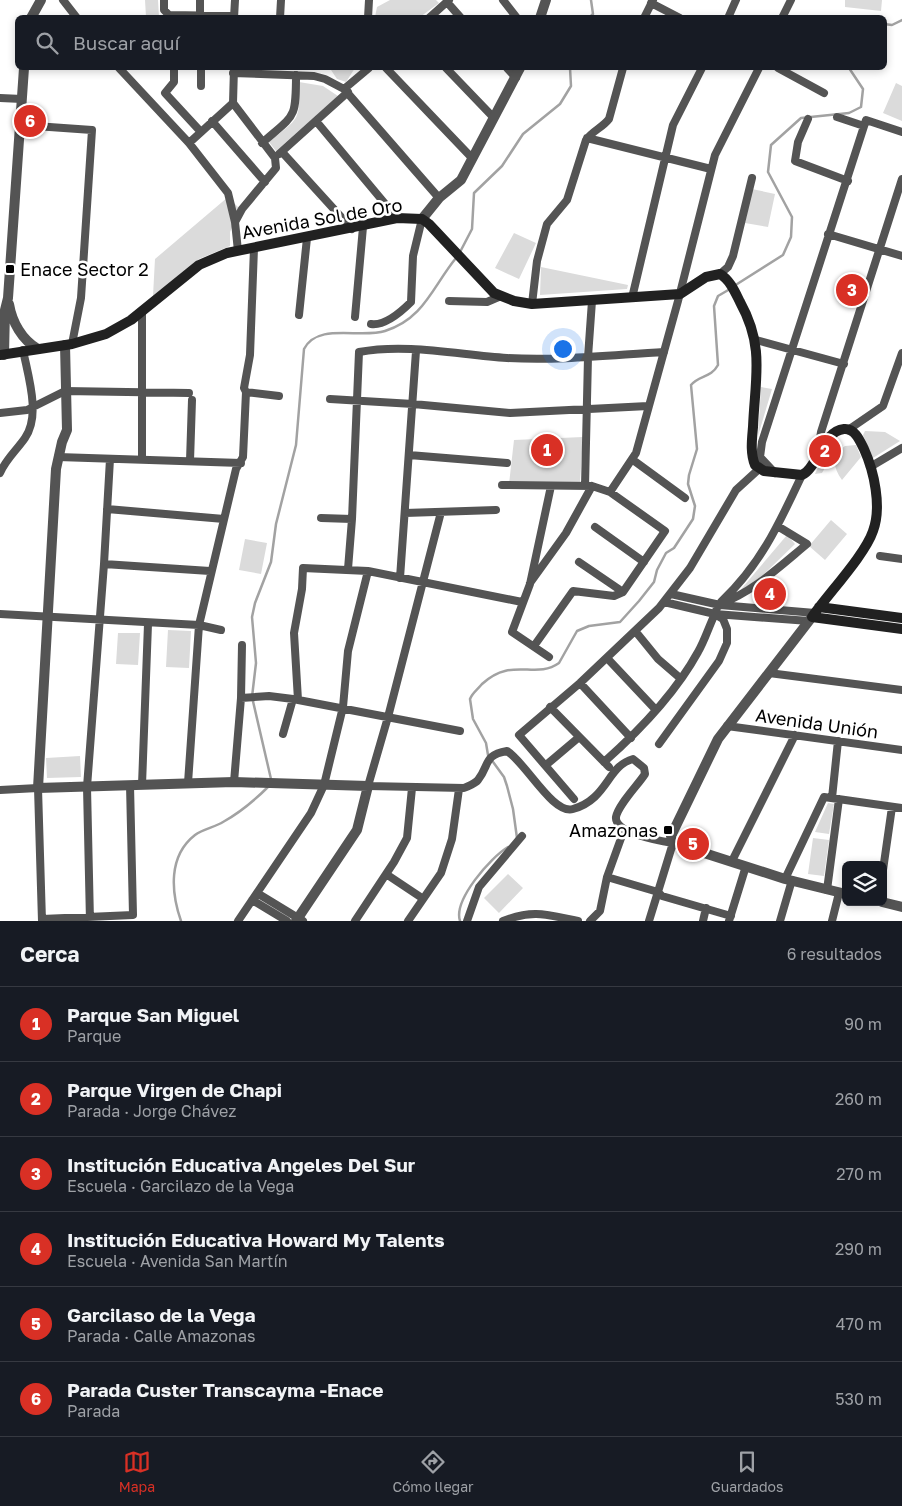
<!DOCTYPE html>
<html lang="es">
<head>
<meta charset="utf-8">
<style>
  body { margin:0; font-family:"Golos Text",sans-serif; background:#20242c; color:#f1f3f6 }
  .controls { position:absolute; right:15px; bottom:15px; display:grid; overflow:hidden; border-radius:8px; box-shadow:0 2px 8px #0003 }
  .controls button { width:45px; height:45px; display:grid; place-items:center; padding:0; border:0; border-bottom:1px solid #363941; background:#171b24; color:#f1f3f6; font:25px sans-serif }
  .you { position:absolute; left:562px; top:348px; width:18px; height:18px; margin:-12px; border:4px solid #fff; border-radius:50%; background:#1a73e8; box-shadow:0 0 0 8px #1a73e833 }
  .badge { display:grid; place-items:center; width:32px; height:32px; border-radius:50%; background:#d93025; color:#fff; font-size:16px; font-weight:700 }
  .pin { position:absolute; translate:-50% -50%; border:2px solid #fff; box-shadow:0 1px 5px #0006 }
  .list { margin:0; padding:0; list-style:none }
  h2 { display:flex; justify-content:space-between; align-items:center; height:65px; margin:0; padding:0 20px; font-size:21px }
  h2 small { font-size:16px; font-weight:400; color:#9ea1a6 }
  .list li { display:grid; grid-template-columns:32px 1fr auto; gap:15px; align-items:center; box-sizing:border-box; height:75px; padding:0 20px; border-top:1px solid #363941 }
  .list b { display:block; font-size:19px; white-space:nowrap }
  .list p { margin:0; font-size:16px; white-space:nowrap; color:#9ea1a6 }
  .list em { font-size:16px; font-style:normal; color:#9ea1a6 }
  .icon { flex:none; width:28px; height:28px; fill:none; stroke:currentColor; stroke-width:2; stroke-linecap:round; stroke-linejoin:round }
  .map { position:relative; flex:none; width:902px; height:921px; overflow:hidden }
  .search { position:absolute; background:#171b24; box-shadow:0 2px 8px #0003; left:15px; right:15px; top:15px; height:55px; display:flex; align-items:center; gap:12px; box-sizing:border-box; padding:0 18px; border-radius:8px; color:#9ea1a6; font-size:19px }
  .sheet { height:515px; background:#171b24 }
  nav { display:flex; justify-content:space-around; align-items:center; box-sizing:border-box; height:70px; border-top:1px solid #363941; background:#171b24; font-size:14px; color:#9ea1a6 }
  nav a { display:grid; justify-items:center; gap:2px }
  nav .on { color:#d93025 }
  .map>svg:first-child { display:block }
  .green { fill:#dbdbdb }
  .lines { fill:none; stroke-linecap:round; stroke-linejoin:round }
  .stream { stroke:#a2a2a2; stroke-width:2.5 }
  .minor { stroke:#545454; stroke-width:8 }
  .tertiary { stroke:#545454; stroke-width:10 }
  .secondary { stroke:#212121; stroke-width:10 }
  .poi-dot { fill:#000; stroke:#fff; stroke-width:2 }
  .labels { text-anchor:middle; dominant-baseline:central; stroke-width:5; stroke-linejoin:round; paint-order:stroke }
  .street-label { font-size:18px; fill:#000; stroke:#fff }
  .poi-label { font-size:18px; fill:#000; stroke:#fff; text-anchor:start }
</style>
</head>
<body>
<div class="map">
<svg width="902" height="921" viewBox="0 0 902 921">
  <rect width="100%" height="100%" fill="#fff"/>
  <path class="green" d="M145,0H158L159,17H146Z
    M390,0H436L439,3L420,17H375L377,7Z
    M845,0H882L881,11L845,7Z
    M332,68H355L346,82L337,79L331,70Z
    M299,82L323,86L338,96L276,151L269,142C299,117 300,123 299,82Z
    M896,83L902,86V121L883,113Z
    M752,189L775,194L768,227L745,223Z
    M228,197L240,209L230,232V246L199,259L153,296L155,259Z
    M514,233L536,243L519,279L495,268Z
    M541,267L628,285L627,289L540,295Z
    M761,387L772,389L758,436Z
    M865,431L885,432L900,441L873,458L863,435Z
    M583,437L580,482L509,484L514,440Z
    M833,444L837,446L822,473L815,474L823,456Z
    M856,445L861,457L842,480C833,468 831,455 845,446Z
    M831,520L847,534L825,560L809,546Z
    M787,535L795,544L759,579L737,594Z
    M245,539L267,543L261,574L239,570Z
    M168,630L191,631L189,668L166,667Z
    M118,633H140L138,665L116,664Z
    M80,756L81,777L47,778L46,758Z
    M828,803L834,804L829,834L815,832Z
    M813,838L829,840L824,876L808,874Z
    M508,874L523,888L499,913L484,898Z"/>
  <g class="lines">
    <path class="stream" d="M589,18L593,14L591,0
      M884,24L892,25L902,20
      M459,254L472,229L474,193L502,166L523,134L560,104L571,86L570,68
      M734,286L783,255L791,237L792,217L768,172L771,145L801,118L849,113L861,107L863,89L849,68
      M271,779L252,697L256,663L252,617L255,603L271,562L276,524L296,445L304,349C318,322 360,339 385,331C424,319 433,286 456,258
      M517,838L513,809L507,786L504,777L488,755L486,743L473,719L470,699C472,693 478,689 482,684C512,656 535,680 559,663L577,631L589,626L620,622L639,601L654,582L657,570L666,553L674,548L693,519L695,506L688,484L689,475L697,449L691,385C699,375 711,378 718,365L714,306L718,296L730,289
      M181,921C171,892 168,856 195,835C203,829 215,827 223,822C241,812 255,800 269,786
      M460,921C453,900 491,857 508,847"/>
    <path class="minor" d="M63,0L77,18
      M164,0V10L169,15L234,16
      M200,0V18
      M503,0L517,18
      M447,2L461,18
      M651,3L680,18
      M234,18L235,0
      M280,18L281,0
      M368,18L369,0
      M429,18L449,0
      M644,18L653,0
      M728,18L736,0
      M782,18L791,0
      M119,68L189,143L228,193L235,222
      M174,68V82L165,93L201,132
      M201,68V86
      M234,68L233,103L275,158L276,168L242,209L235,222L238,251
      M386,68L472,158
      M446,68L494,118
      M507,68L516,78
      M778,68L824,93
      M233,73L314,76L325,79L344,89L439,198
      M344,89L369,68
      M0,98L22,99
      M837,117L864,126
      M808,119L798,142L795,161L848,181
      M212,121L265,182
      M316,121L397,218
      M21,125L92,130L81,298L72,344
      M587,138L711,169
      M189,143L233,103
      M262,143C295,114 296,120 296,75
      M282,152L352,229
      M279,154L348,92
      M828,234L902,256
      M720,274L728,267L733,256L752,178
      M632,298L673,125L702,68
      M449,301L487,302L501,296
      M532,304L537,261L547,224L567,200L586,140C592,131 602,128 609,119L623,68
      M299,315L307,238
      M355,317L363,227
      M371,324C385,326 402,311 411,302L413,256L422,219
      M756,340L844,364
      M246,392L279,396
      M330,399L413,404L510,413L648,406
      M0,413L27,410L65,391L189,393
      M848,430L883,406L902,353
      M818,451L821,432L902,179
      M409,455L507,463
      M58,457L241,463
      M142,459V312
      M633,460L685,498
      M190,461L192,400
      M870,467L902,448
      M0,473C6,459 16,451 25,438C41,415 28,376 23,350
      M775,473L760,457L762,442L866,120L902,132
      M502,485L592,486L610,492L665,531L623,592L614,596L573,591L534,646
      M585,486L588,357L592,301
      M610,492L636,453L678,301L715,155L759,68
      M107,509L224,519
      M441,512L388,717L368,786L464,788C468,786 475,784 478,780C490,765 483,755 507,751C526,763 553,815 573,809C608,799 607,766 633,759L644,768L645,774C638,785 618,805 616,817C614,833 660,841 673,843L649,921
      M405,513L496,510
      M321,518L352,519
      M595,527L644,562
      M880,556L902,559
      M579,562L623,592
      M104,564L210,571
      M348,569L352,519L359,352C407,343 459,355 507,358C559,361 612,355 664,352
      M400,578L416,351
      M530,583L566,533L592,486
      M671,594L720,605L815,613
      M664,602L715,614L809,621
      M721,602C761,564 779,524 802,475
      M0,614L199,625L221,630
      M636,632L658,659L680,678
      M549,657L512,632L530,584L551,486
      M607,658L655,709
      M769,673L902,690
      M580,683L631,738
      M241,698L269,696L293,699L460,731
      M298,700L294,633L302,589L303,568L368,571L522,602
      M550,707L609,767
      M727,726L902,750
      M283,734L293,699
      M659,744L719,661L727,643V629L723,619L715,614L718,605C753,592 778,568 807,544L779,527
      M604,762C639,731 675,694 698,652C705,640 709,626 715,614
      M546,765L578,738
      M234,782L241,698L242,645
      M188,783L199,625L236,469L243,457L246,392L244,388L250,355L254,248
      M142,785L148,624
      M0,790L38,788L42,921
      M832,798L838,741
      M574,799L519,735L580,683L659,608L690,568L736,490L759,469
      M732,861L795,735
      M883,870L892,807
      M386,874L422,898
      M607,877L658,892L662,896L731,916
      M785,879L824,797L902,808
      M827,890L839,799
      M257,893L303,921
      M252,900L287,921
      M42,919L133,915L130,785
      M90,921L87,787L104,564L110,459
      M238,921L311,813L324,785L343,707L348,651L368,571
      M355,921L394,862L407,838L412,788
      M408,921L441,873L452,839L459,789
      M467,921L479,887L522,836
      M503,921C533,909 548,915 578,921
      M590,921L600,911L607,877L624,830
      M703,921L706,908
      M729,921L746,866
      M780,921L792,880
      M832,921L839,893"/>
    <path class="tertiary" d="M31,18L41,0
      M540,18L546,0
      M422,219L439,198L461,180L520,68
      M9,304C12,322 22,340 38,349
      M65,345L67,430L62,442L56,469L38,788L234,782L368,786L357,830L296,921
      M4,355L5,310L8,298L24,68
      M812,617L718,739L671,836L673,843L785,879L846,894
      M882,902L902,907"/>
    <path class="secondary" d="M0,355L72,344L106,334L131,320L199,265L227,253L397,218L422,219L429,224L494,293L514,301L532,304L680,294L706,277L720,274C730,280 735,292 740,302C765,347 755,378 753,427C752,439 750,453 755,465L764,471L802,475C818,468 822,431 844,429C855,428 860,441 864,449C874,471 882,507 873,531C865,555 828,594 812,617L902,629
      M819,607L902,618"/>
  </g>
  <g class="poi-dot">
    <rect x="5" y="264" width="10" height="10" rx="2.5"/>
    <rect x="663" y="825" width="10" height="10" rx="2.5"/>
  </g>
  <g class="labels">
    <g class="street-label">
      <text transform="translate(322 218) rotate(-10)">Avenida Sol de Oro</text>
      <text transform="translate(817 723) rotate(8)">Avenida Unión</text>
    </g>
    <g class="poi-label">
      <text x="20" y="269">Enace Sector 2</text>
      <text x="658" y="830" text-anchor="end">Amazonas</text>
    </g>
  </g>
</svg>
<div class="controls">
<button><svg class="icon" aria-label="layers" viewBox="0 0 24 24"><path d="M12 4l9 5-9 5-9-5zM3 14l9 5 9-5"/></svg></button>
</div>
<div class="you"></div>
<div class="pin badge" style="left:547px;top:450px">1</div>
<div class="pin badge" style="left:825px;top:451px">2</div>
<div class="pin badge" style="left:852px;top:290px">3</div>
<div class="pin badge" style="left:770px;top:594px">4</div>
<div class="pin badge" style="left:693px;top:844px">5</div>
<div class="pin badge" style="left:30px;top:121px">6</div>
<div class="search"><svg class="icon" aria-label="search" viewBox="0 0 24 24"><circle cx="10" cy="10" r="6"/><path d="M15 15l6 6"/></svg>Buscar aquí</div>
</div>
<section class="sheet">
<h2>Cerca<small>6 resultados</small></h2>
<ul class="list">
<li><span class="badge">1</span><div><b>Parque San Miguel</b><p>Parque</p></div><em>90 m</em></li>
<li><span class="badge">2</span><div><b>Parque Virgen de Chapi</b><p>Parada · Jorge Chávez</p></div><em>260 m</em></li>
<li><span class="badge">3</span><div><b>Institución Educativa Angeles Del Sur</b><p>Escuela · Garcilazo de la Vega</p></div><em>270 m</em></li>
<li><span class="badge">4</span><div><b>Institución Educativa Howard My Talents</b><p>Escuela · Avenida San Martín</p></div><em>290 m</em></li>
<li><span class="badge">5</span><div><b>Garcilaso de la Vega</b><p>Parada · Calle Amazonas</p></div><em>470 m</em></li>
<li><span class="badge">6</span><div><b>Parada Custer Transcayma -Enace</b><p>Parada</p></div><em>530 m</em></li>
</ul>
</section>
<nav>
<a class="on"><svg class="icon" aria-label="map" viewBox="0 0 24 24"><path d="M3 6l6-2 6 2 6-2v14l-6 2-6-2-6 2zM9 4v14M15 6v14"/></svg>Mapa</a>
<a><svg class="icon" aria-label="directions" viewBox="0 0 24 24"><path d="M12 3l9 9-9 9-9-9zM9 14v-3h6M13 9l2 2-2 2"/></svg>Cómo llegar</a>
<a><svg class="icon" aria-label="saved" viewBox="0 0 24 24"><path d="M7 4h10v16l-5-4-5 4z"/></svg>Guardados</a>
</nav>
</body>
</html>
